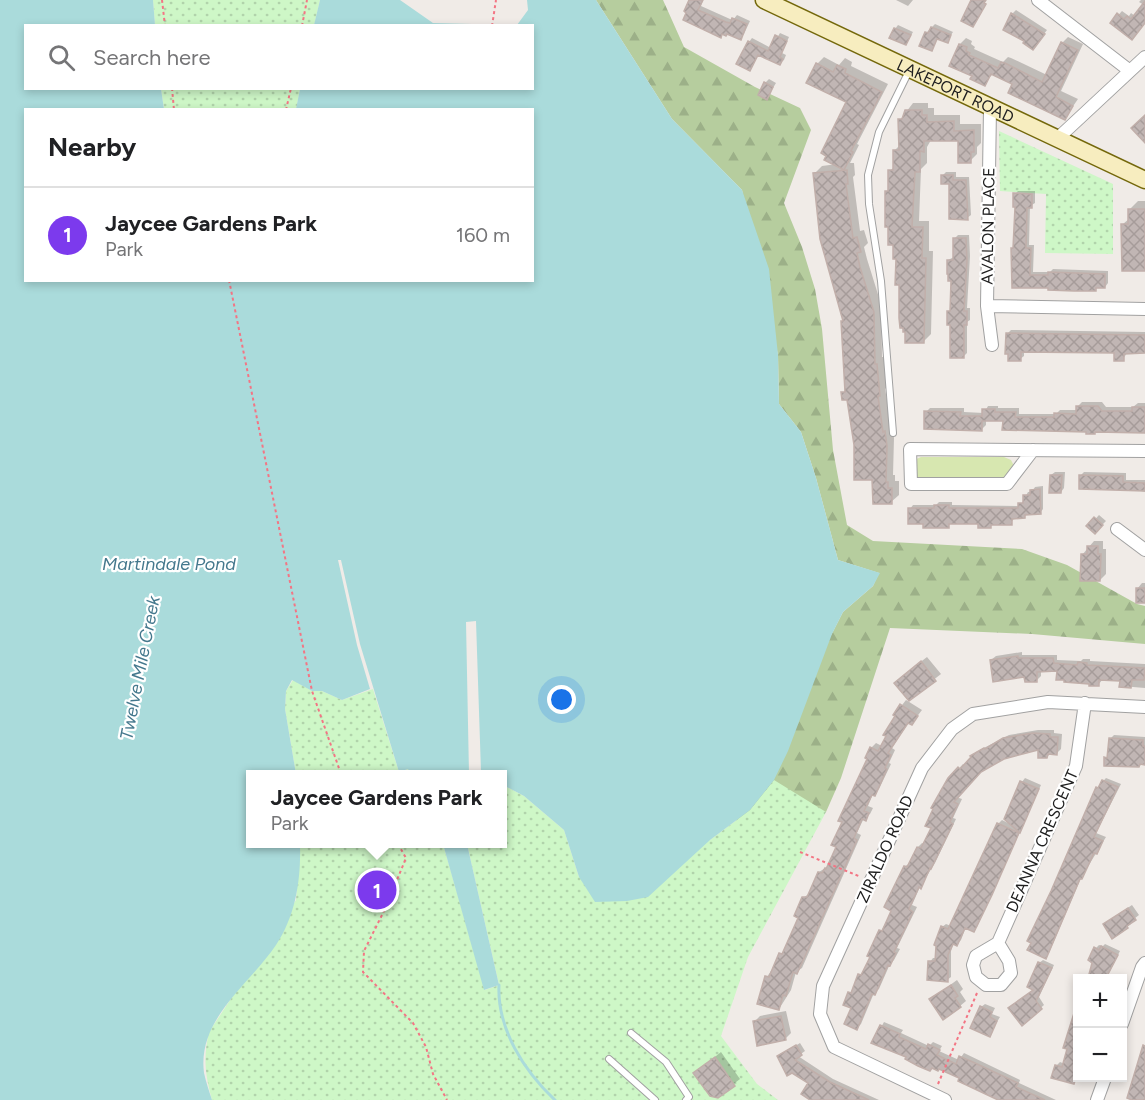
<!DOCTYPE html>
<html lang="en">
<head>
<meta charset="utf-8">
<style>
  body { margin:0; font-family:Figtree,sans-serif; background:#f2f2f2; color:#202124 }
  .controls { position:absolute; right:18px; bottom:18px; display:grid; overflow:hidden; border-radius:0px; box-shadow:0 3px 9px #0003 }
  .controls button { width:54px; height:54px; display:grid; place-items:center; padding:0; border:0; border-bottom:2px solid #e0e0e0; background:#fff; color:#202124; font:30px sans-serif }
  .you { position:absolute; left:562px; top:700px; width:21px; height:21px; margin:-15px; border:4px solid #fff; border-radius:50%; background:#1a73e8; box-shadow:0 0 0 9px #1a73e833 }
  .badge { display:grid; place-items:center; width:39px; height:39px; border-radius:50%; background:#7c3aed; color:#fff; font-size:20px; font-weight:700 }
  .pin { position:absolute; translate:-50% -50%; border:3px solid #fff; box-shadow:0 2px 6px #0006 }
  .popup { position:absolute; left:246px; top:770px; width:261px; height:78px; box-sizing:border-box; display:grid; place-content:center; border-radius:0px; background:#fff; filter:drop-shadow(0 2px 4px #0005); font-size:20px; white-space:nowrap; color:#757577 }
  .popup b { font-size:22px; color:#202124 }
  .popup::after { content:''; position:absolute; left:50%; top:100%; margin-left:-12px; border:12px solid transparent; border-top-color:#fff }
  .list { margin:0; padding:0; list-style:none }
  h2 { display:flex; justify-content:space-between; align-items:center; height:78px; margin:0; padding:0 24px; font-size:26px }
  h2 small { font-size:20px; font-weight:400; color:#757577 }
  .list li { display:grid; grid-template-columns:39px 1fr auto; gap:18px; align-items:center; box-sizing:border-box; height:96px; padding:0 24px; border-top:2px solid #e0e0e0 }
  .list b { display:block; font-size:22px; white-space:nowrap }
  .list p { margin:0; font-size:20px; white-space:nowrap; color:#757577 }
  .list em { font-size:20px; font-style:normal; color:#757577 }
  .icon { flex:none; width:33px; height:33px; fill:none; stroke:currentColor; stroke-width:2; stroke-linecap:round; stroke-linejoin:round }
  .map { position:relative; flex:none; width:1145px; height:1100px; overflow:hidden }
  .search { position:absolute; background:#fff; box-shadow:0 3px 9px #0003; left:24px; top:24px; width:510px; height:66px; display:flex; align-items:center; gap:15px; box-sizing:border-box; padding:0 21px; border-radius:0px; color:#757577; font-size:22px }
  .panel { position:absolute; background:#fff; box-shadow:0 3px 9px #0003; left:24px; top:108px; width:510px; height:174px; border-radius:0px }
  .map>svg:first-child { display:block }
  .grass { fill:#d7e7b0 }
  .forest { fill:url(#forest-firs) }
  .park { fill:url(#park-dots) }
  .water { fill:#aadbdb }
  .shadow { fill:#0003 }
  .lines { fill:none; stroke-linecap:round; stroke-linejoin:round }
  .stream { stroke:#aadbdb; stroke-width:3 }
  .building { fill:url(#building-cross-hatch); stroke:#c1afaa; stroke-width:1.5 }
  .service-casing { stroke:#a1a1a1; stroke-width:8 }
  .minor-casing { stroke:#a1a1a1; stroke-width:14 }
  .secondary-casing { stroke:#74680b; stroke-width:19 }
  .path { stroke:#f37584; stroke-width:2; stroke-dasharray:3 3; stroke-linecap:butt }
  .service { stroke:#fff; stroke-width:6 }
  .minor { stroke:#fff; stroke-width:12 }
  .secondary { stroke:#f7edbf; stroke-width:16 }
  .labels { text-anchor:middle; dominant-baseline:central; stroke-width:4.5; stroke-linejoin:round; paint-order:stroke }
  .street-label { font-size:16px; fill:#202020; stroke:#fff }
  .water-label { font-size:18px; font-style:italic; fill:#44788d; stroke:#fff }
</style>
</head>
<body>
<div class="map">
<svg width="1145" height="1100" viewBox="0 0 1145 1100">
  <defs>
    <pattern id="forest-firs" width="22" height="20" patternUnits="userSpaceOnUse" patternTransform="scale(1.5)"><rect width="22" height="20" fill="#b6cd9e"/><path d="M5 1l3.5 6h-7zM16 11l3.5 6h-7z" fill="#9cb088"/></pattern>
    <pattern id="park-dots" width="8" height="8" patternUnits="userSpaceOnUse" patternTransform="scale(1.5)"><rect width="8" height="8" fill="#cef7c7"/><path d="M2 2h.1M6 6h.1" fill="none" stroke="#b1d3ab" stroke-width="1.8" stroke-linecap="round"/></pattern>
    <pattern id="building-cross-hatch" width="8" height="8" patternUnits="userSpaceOnUse" patternTransform="scale(1.5)"><rect width="8" height="8" fill="#c1b6b4"/><path d="M0 0l8 8M0 8l8-8" fill="none" stroke="#a69c9a"/></pattern>
  </defs>
  <rect width="100%" height="100%" fill="#f0ebe7"/>
  <path class="grass" d="M921,457H1004L1011,460L1014,466L1007,482L914,478V460Z"/>
  <path class="forest" d="M596,0H663L684,47L755,87L800,108L811,130L784,203L802,247L815,289L822,329L833,450L847,525L873,541L1022,549L1067,565L1137,604L1145,606V644L1032,634L890,628L841,778L826,812L784,836L701,889L843,612L873,586L879,573L838,560L816,478L801,432L779,404L778,355L742,190L672,119Z"/>
  <path class="park" d="M153,0H320L314,26L155,25Z
    M161,89H300L296,110L164,109Z
    M999,131L1113,184V254L1045,253L1046,194L1000,191Z
    M293,680L312,691H322L342,700L373,689L399,772L408,769L410,774H296L285,709L286,691Z
    M774,780L826,812L748,957L721,1036L757,1084L778,1100H212C205,1074 203,1058 209,1032L296,900L300,844H443L485,990L499,985L467,844H503V785L524,796L564,830L579,877L710,840L750,810Z"/>
  <path class="water" d="M0,0H153L155,25L26,26V88L161,89L164,109L26,110V280H532V110L296,109L300,89L532,88V26L517,25L528,10L527,0H596L672,119L742,190L769,269L778,355L779,404L801,432L816,478L838,560L880,573L873,586L843,612L832,634L788,751L774,780L750,810L710,840L648,897L627,901L595,902L579,877L564,830L524,796L503,785V774H485L481,772L476,621L466,622L469,774H410L408,769L399,772L360,644L341,560H338L357,645L370,689L342,700L322,691H312L292,680L286,691L285,709L296,774H251V844H300C301,879 296,915 276,945C249,985 197,1019 204,1073C206,1082 209,1091 212,1100H0Z
    M320,0H400L433,23L472,24L474,25H314Z
    M443,844H467L499,985L484,990Z"/>
  <path class="shadow" d="M691,0H703L701,6L730,19L733,20L737,15L750,21L744,34L740,38L727,32L720,36L688,12Z
    M896,0H913L908,6Z
    M1141,0H1145V22H1112L1122,11L1129,16L1131,13L1135,16L1144,5L1139,2Z
    M1016,10L1047,30L1036,44L1012,14Z
    M935,24L953,32L947,41L938,38L931,50L926,33Z
    M898,25L913,32L906,44L895,29Z
    M780,33L789,37L782,53L786,55L784,60L780,63L759,54L750,70L749,42L752,38L771,48Z
    M1068,37L1083,44L1061,91L1078,99L1065,118L1014,84L993,73L985,84L974,76L951,65L960,44L966,38L972,41L971,44L975,47L974,49L1003,62L1008,57L1011,58L1047,75L1062,43Z
    M824,57L839,65L845,58L852,62L851,66L888,84L857,144L859,145L850,163H854L855,175L853,177L860,231L864,230L868,243L864,247L867,259L881,304L882,357H884L887,387L885,389L894,438L893,475H895V481H899V495L891,502L874,479L855,444L848,398L843,393L846,389L842,321L844,320L815,173L822,166L837,164L848,101L817,64Z
    M769,79L776,83L767,98L765,83Z
    M913,103H928V108H934V115H960V124H981V143L977,147V154L970,161L960,140H931L927,147V163L921,169L919,221H929V251H933L931,334L924,341L901,284L887,192L890,189V171L895,166V150L900,145V120Z
    M946,172H956V177H969L971,215L967,218L951,183L943,175Z
    M1018,191H1035V203L1030,206L1029,245H1034L1033,272H1050L1053,269L1108,271V283L1105,287H1098L1095,289L1013,287L1017,206L1015,194Z
    M1138,201H1145V270L1123,224L1130,218V209Z
    M958,235H969L970,256L967,308H970V320L967,322V353L963,357L949,312L952,309L953,280L948,260L954,257V239Z
    M1011,330L1145,332V352L1127,353L1123,359L1116,352L1024,351V356L1020,359L1007,334Z
    M1082,402H1102L1106,407H1133L1138,403H1145V432L1096,431L1094,433L1087,431H1030V429L1004,419H986V425L982,429L926,412L930,408H964V412L984,413L988,406H998V408H1019V414H1056L1060,410H1077V407Z
    M1055,472H1065L1064,488L1061,492L1051,475Z
    M1084,472L1126,473V480H1145V492L1080,476Z
    M1043,486V509L1040,513H1028L1024,517H1015L1011,523L993,524L990,526L979,523L952,522L948,526L924,522L910,509L913,505H936L939,502H952V505L1020,506L1028,492H1032L1035,487Z
    M1099,515L1106,521L1095,532L1089,526Z
    M1094,541H1103V549H1106V574L1100,580L1082,555Z
    M1142,583H1145V602L1137,589Z
    M1022,652V655H1057V660L1081,661L1083,659H1090V661L1145,664V688L1121,686V680L1103,679L1098,685L1058,669L1041,670V676L1037,680L991,660L996,656Z
    M927,657L941,674L909,699L901,677Z
    M906,700L922,710L912,723L909,722L892,748L895,750L889,763L891,764L879,789L873,794L868,806L873,808L870,814L864,818L857,833L861,835L802,968L796,972L791,990L779,1009L767,977L785,949L800,918L803,898L810,893L819,872L830,865L871,748L876,743L882,746L897,716L895,714Z
    M1038,730H1054V733L1062,734L1061,749L1057,753H1051L1047,757L1040,748L1003,757L981,770L956,797L962,799L953,818L956,819L935,863L920,887L912,905L917,907L897,948L900,949L894,960L890,964L879,989L874,993L861,1024L857,1028L850,993L854,989L860,975L865,971L881,931L893,910L905,866L911,863L918,847L922,843L925,844L933,827L949,779L963,764L965,766L976,752L1009,735Z
    M1114,735L1145,737V763L1139,766L1106,758L1109,755L1110,739Z
    M1025,778L1041,785L977,927L974,931L966,927L961,940L957,944L954,943L951,951V977L947,980L930,962L933,958H937L942,927L946,924L951,926L998,824L1002,820L1010,824L1005,819L1022,782Z
    M1106,778L1121,784L1096,833L1106,837L1081,878L1049,953L1045,957L1033,942L1097,788Z
    M1132,905L1139,915L1130,922L1131,924L1127,927L1108,921Z
    M1105,944L1120,951L1108,975L1110,976V978H1089L1096,948L1099,945L1103,946Z
    M1043,960L1054,965L1039,997L1044,1005L1022,1024L1035,989L1039,963Z
    M957,980L963,989L960,992L966,1001L960,1006L931,999Z
    M985,1004L995,1008L992,1014L1000,1017L989,1035L981,1007Z
    M786,1011L791,1033L785,1039L754,1022L760,1016Z
    M1078,1012V1076L1073,1082L1056,1066L1060,1062L1065,1064Z
    M884,1022L903,1030L901,1033L929,1046L933,1042L942,1046L939,1051L959,1060L964,1053L1020,1080L1019,1083L1056,1100H1000L961,1077L940,1067L873,1042Z
    M800,1043L805,1051L798,1056L833,1079L879,1100H813L810,1082L779,1056Z
    M721,1052L740,1079L718,1096L695,1073Z"/>
  <g class="lines">
    <path class="stream" d="M499,985C497,1029 524,1071 555,1100"/>
  </g>
  <path class="building" d="M689,0H703L698,10L726,22L730,23L732,18L747,24L741,40L727,34L726,36L722,34L721,38L683,20L686,13L684,11Z
    M971,0H986L984,3L986,4L973,27L961,21Z
    M1145,1V23L1132,40L1110,23L1117,13L1124,19L1127,16L1131,19Z
    M1011,13L1045,34L1033,50L1023,43L1024,41L1003,30Z
    M931,27L951,35L948,43L937,39L932,51L919,46L925,32L928,33Z
    M894,28L911,35L906,45L889,38Z
    M775,35L787,41L780,57L783,59L780,65L758,55L750,71L736,64L748,41L768,51Z
    M1061,42L1078,50L1056,97L1073,106L1065,120L1008,93L1012,84L991,74L985,86L970,79L972,76L949,66L959,44L967,47L966,51L970,53L969,55L998,68L1001,62L1005,63L1042,82Z
    M816,63L833,72L837,65L846,69L845,73L882,92L851,151L853,152L844,170L824,160L826,156L821,153L846,102L806,83Z
    M764,82L773,87L767,100L758,95Z
    M905,110H922V115H927V122L954,121V131L974,130V152H971V163H958V141H924V152L920,151V172H915L912,227H923L922,258H926L924,343H905V332H903V328H900L899,318V285H895L896,259H893V245H888V227H885V191H888V170H893V150H899L898,119H902Z
    M1145,115V143L1131,128Z
    M847,170L848,184H846L853,238L857,237L861,252L857,253L860,267L874,312L875,364H877L880,396H878L883,432L885,431L887,446L886,482H888V488H892V504H873L872,480H854V445L847,400H842L841,392H845L841,321H843L820,239L813,173Z
    M941,175H953V180H966L968,220L949,219V184H941Z
    M1013,193L1032,194V208H1027L1026,248H1031L1030,275H1048V272L1105,274V288H1096V291H1074L1048,290V288H1012L1011,248H1013L1015,207H1013Z
    M1128,209H1145V271H1122L1121,224H1128Z
    M953,238H966L967,260L964,311H967V325H964V358H950V325H947V311H950L951,281H948V274H947V260H953Z
    M1006,333L1145,335V353L1124,354V361H1114V353L1021,352V361H1008V354H1005Z
    M1076,406H1098L1102,411H1132V407H1145V433L1095,432V434H1086V432L1002,430L1003,421H982V431L924,429V411L961,412L960,416H982V409H995V412H1016L1015,417H1054V413L1076,414Z
    M1050,475H1062L1061,493H1049Z
    M1079,475L1123,476V482L1145,483V491L1079,489Z
    M1040,489L1041,514L1025,515V518L1012,519V525H991V528H978V524H949V528H923V524H908V508H934V505H949V508H1018V503H1023V495H1030V490Z
    M1094,517L1103,525L1095,534L1086,526Z
    M1087,546H1098V554H1101L1100,581H1080L1081,554H1087Z
    M1136,588H1145V603H1136Z
    M1018,656V658H1053L1054,663L1077,665L1078,662L1087,663V665L1145,668L1144,680H1132L1131,688L1119,687L1120,681L1099,680V686H1089V684L1064,682V680H1056L1057,671L1037,672V682H1025L1024,677L993,682L990,660Z
    M921,661L936,681L909,701L894,683Z
    M900,704L918,716L912,725L908,723L888,753L891,755L885,768L887,769L875,796L872,795L864,811L869,813L866,821L862,819L854,838L857,840L797,974L793,972L786,996L783,995L779,1010L757,1004L765,976L769,977L779,953L782,954L798,918L794,916L802,897H807L818,872L822,873L825,868L826,869L836,847L831,845L842,822L838,821L867,759L865,758L870,747L878,751L886,736L883,735L895,716L893,715Z
    M1033,733L1050,734V737H1058L1057,755L1048,754L1047,758H1038V750L1004,759L981,772L954,802L958,804L950,822L953,824L931,869L930,868L921,889L919,887L909,909L913,912L894,952L896,953L890,966L888,965L875,995L872,994L857,1030L844,1024L851,1008L843,1005L848,992L851,993L858,974L861,975L870,957L867,956L879,930L882,931L891,911L884,907L904,866L907,867L917,847L921,848L931,828L925,826L933,809L931,808L948,778L958,767L960,769L971,757L970,756L984,748L985,749L1003,738Z
    M1109,738L1143,740V746H1145V765L1140,764L1139,767L1104,766V757L1107,758Z
    M1102,780L1118,787L1094,837L1103,841L1097,854L1094,853L1082,879H1080L1046,959L1027,950L1031,943L1027,941L1051,891L1096,787L1098,788Z
    M1020,781L1039,789L1020,833L1004,819Z
    M997,823L1019,833L992,895L974,932L965,928L957,946L953,944L948,955V982L927,980L928,961H935L936,946L934,945L941,926L948,929Z
    M1128,908L1136,920L1127,926L1128,928L1112,939L1103,924Z
    M1101,946L1118,955L1106,978H1088L1092,963L1088,960L1094,947L1099,950Z
    M1038,962L1052,968L1036,1001L1042,1009L1022,1026L1008,1008L1033,990L1027,987Z
    M951,985L958,996L955,998L961,1007L943,1020L929,999Z
    M980,1006L992,1012L990,1017L997,1021L990,1037L970,1028Z
    M1075,1010L1077,1011V1077H1076L1074,1084L1051,1078L1055,1065L1062,1067L1067,1049L1063,1048Z
    M781,1016L786,1040L757,1046L753,1021Z
    M880,1025L900,1034L899,1037L926,1049L928,1044L940,1050L937,1055L956,1064L959,1056L975,1063L1018,1083L1016,1087L1045,1100H998L958,1081L959,1078L939,1069L938,1071L932,1068L930,1071L918,1066L905,1059L906,1057L871,1043Z
    M796,1045L802,1055L795,1060L830,1082L869,1100H810L801,1094L808,1083L792,1073L787,1076L777,1056Z
    M1143,1045L1145,1046V1100H1132L1127,1098Z
    M715,1057L735,1086L718,1098L710,1096L693,1073Z"/>
  <g class="lines">
    <g class="service-casing">
      <path id="service" d="M893,433L881,281L869,204L868,175L879,132L910,69
        M631,1033L666,1062L689,1097L686,1100
        M609,1059L655,1100"/>
    </g>
    <g class="minor-casing">
      <path id="minor" d="M1038,0L1130,71
        M990,108L987,306L992,345
        M1057,139L1145,57
        M987,306L1145,309
        M1033,450L1007,484H911L910,449L1145,451
        M1117,529L1145,550
        M998,943L1009,961L1011,973L1001,985H986L976,977L973,965L976,956L998,943L1076,766L1085,703
        M1122,1024L1142,967L1145,963
        M945,1100L834,1047L820,1014L823,986L922,768L952,729L973,714L1048,702L1145,707
        M1097,1100L1105,1078"/>
    </g>
    <g class="secondary-casing">
      <g id="secondary">
        <path id="s1" d="M764,0L1145,180"/>
      </g>
    </g>
    <path class="path" d="M162,0L165,26
      M302,26L307,0
      M492,26L496,0
      M172,88L174,110
      M286,110L291,88
      M229,280L312,691L341,774
      M398,844L406,858L385,909L364,951L363,972L413,1023L426,1047L433,1074L447,1100
      M800,852L861,877
      M938,1084L977,993"/>
    <use href="#service" class="service"/>
    <use href="#minor" class="minor"/>
    <use href="#secondary" class="secondary"/>
  </g>
  <g class="labels">
    <g class="street-label">
      <text stroke="none"><textPath href="#s1" startOffset="212">LAKEPORT ROAD</textPath></text>
      <text transform="translate(988 226) rotate(-89)">AVALON PLACE</text>
      <text transform="translate(1042 841) rotate(-66)">DEANNA CRESCENT</text>
      <text transform="translate(885 849) rotate(-66)">ZIRALDO ROAD</text>
    </g>
    <g class="water-label">
      <text x="169" y="564">Martindale Pond</text>
      <text transform="translate(140 668) rotate(-79)">Twelve Mile Creek</text>
    </g>
  </g>
</svg>
<div class="controls">
<button>+</button>
<button>−</button>
</div>
<div class="you"></div>
<div class="pin badge" style="left:377px;top:890px">1</div>
<div class="popup"><b>Jaycee Gardens Park</b>Park</div>
<div class="search"><svg class="icon" aria-label="search" viewBox="0 0 24 24"><circle cx="10" cy="10" r="6"/><path d="M15 15l6 6"/></svg>Search here</div>
<section class="panel">
<h2>Nearby<small></small></h2>
<ul class="list">
<li><span class="badge">1</span><div><b>Jaycee Gardens Park</b><p>Park</p></div><em>160 m</em></li>
</ul>
</section>
</div>
</body>
</html>
